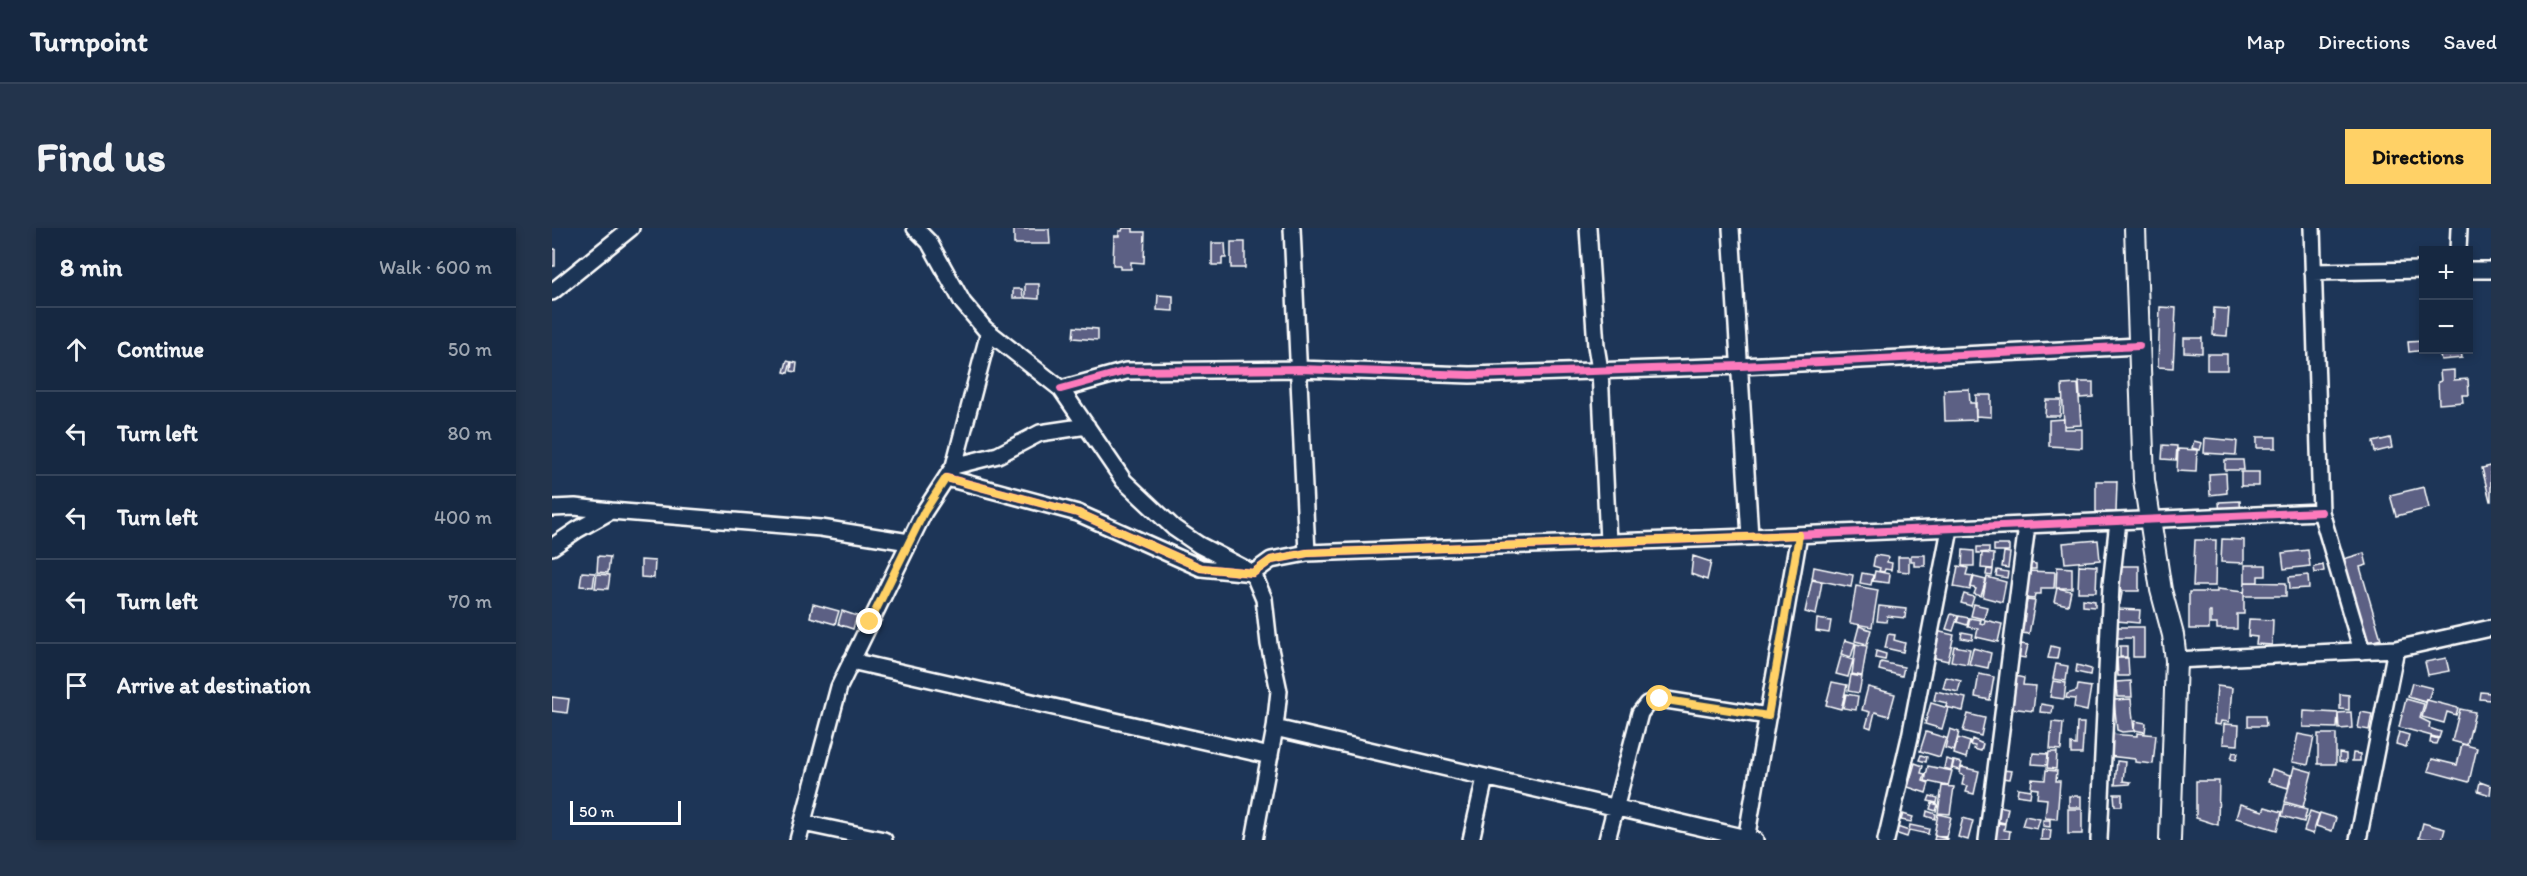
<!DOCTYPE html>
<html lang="en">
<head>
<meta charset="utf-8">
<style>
  body { margin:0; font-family:Itim,sans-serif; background:#23344c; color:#f1f3f6 }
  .controls { position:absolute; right:18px; top:18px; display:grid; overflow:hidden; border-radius:0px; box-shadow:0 3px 9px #0003 }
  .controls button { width:54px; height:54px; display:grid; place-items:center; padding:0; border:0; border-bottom:2px solid #35445a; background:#162841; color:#f1f3f6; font:30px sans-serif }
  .scale { position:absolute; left:18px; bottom:15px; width:111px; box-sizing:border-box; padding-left:6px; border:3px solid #fff; border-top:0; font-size:16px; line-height:21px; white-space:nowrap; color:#fff; -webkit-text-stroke:4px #1d3557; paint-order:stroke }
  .stop { position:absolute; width:18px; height:18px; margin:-14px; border:4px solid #ffd166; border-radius:50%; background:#fff }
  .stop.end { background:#ffd166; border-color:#fff; box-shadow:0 2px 6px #0008 }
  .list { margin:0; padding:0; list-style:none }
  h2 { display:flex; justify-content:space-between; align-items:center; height:78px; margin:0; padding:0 24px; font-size:26px }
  h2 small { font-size:20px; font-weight:400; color:#9ea6b1 }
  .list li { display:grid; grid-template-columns:39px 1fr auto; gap:18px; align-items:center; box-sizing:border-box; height:84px; padding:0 24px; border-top:2px solid #35445a }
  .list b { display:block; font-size:22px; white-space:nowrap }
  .list em { font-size:20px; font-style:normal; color:#9ea6b1 }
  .icon { flex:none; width:33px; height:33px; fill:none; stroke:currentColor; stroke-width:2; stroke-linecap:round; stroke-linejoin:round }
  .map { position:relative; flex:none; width:1939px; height:612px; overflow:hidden; border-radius:0px }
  header { display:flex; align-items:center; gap:36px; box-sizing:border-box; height:84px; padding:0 30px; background:#162841; border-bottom:2px solid #35445a }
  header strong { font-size:28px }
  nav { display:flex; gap:33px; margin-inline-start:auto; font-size:21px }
  .intro { display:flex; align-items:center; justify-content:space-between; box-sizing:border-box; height:144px; padding:0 36px }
  h1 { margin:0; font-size:42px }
  .button { padding:15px 27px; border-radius:0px; background:#ffd166; color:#111; font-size:21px; font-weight:700 }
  main { display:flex; gap:36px; padding:0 36px }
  aside { flex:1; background:#162841; border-radius:0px; box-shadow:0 3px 9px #0003 }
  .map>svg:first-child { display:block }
  .building { fill:#5c6084; stroke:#fff; stroke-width:1.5 }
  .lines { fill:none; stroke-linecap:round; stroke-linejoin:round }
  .minor-casing { stroke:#fff; stroke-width:20 }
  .tertiary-casing { stroke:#fff; stroke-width:24 }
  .minor { stroke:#1d3557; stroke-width:15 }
  .tertiary { stroke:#1d3557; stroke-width:20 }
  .cycleway-casing { stroke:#1d3557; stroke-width:11 }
  .cycleway { stroke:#fd7abc; stroke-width:8 }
  .route { stroke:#ffd166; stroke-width:8 }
</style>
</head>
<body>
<header>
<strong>Turnpoint</strong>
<nav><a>Map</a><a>Directions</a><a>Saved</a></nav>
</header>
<div class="intro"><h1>Find us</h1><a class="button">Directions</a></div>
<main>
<aside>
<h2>8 min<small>Walk · 600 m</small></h2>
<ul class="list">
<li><svg class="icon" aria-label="ahead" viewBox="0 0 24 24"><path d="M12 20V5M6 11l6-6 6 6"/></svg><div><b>Continue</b></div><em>50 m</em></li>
<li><svg class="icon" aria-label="left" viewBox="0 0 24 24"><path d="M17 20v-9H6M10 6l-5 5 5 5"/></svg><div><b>Turn left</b></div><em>80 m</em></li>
<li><svg class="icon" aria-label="left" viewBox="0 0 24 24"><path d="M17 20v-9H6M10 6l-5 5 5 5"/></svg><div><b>Turn left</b></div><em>400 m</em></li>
<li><svg class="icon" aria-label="left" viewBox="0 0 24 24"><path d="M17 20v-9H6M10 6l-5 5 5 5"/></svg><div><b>Turn left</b></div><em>70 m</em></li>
<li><svg class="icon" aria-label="arrive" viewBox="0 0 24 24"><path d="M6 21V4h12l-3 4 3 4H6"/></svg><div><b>Arrive at destination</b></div></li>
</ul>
</aside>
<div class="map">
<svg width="1939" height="612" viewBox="0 0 1939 612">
  <rect width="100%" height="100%" fill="#1d3557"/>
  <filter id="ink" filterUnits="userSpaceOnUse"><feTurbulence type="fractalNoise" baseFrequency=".0167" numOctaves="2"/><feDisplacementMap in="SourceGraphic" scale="12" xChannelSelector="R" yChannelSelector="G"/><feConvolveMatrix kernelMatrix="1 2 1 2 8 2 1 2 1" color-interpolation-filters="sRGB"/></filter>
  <g filter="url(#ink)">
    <path class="building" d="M571,0H581V4H593L592,35L579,34V41H568V37H561L562,8H567V3H570Z
      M462,1H497L498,16H462Z
      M679,14H693V40H679Z
      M660,15H673L674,30H670V37H660Z
      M0,21H3V38H0Z
      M473,56H487V71L473,70Z
      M461,61H470L471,70H461Z
      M606,67L621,68V83L605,82Z
      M1608,79L1624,80L1621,140L1606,139Z
      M1662,80L1677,81L1675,108L1661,107Z
      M522,99L546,101V112L521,110Z
      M1632,110H1650V125L1632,124Z
      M1872,113V122H1874L1857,124L1856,114Z
      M1887,122H1909L1910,130L1889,132Z
      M1655,126H1675V142H1655Z
      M235,133L239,134L236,145L232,144Z
      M240,134L245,135L244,144L239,143Z
      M1902,142V152L1916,151L1917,167H1910L1911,174L1887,176L1886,154L1889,153L1888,143Z
      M1527,154H1541V169L1528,170Z
      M1526,156L1529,197L1512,198L1510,157Z
      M1417,161L1418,175H1423L1424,192L1393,193L1392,162Z
      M1424,167H1439V189L1424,188Z
      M1494,172H1509L1508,188H1493Z
      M1512,191V201H1530V220L1497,218V192Z
      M1705,209H1724V220H1705Z
      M1653,210L1685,213L1684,227L1652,225Z
      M1838,210L1840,220L1823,224L1821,214Z
      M1642,213L1650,215L1648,222L1640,220Z
      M1611,217L1625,218L1624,232L1610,231Z
      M1626,221L1645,222L1644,244L1625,243Z
      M1673,232H1691L1692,242H1673Z
      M1939,238V273H1938L1930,240Z
      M1689,244H1707V258H1689Z
      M1674,245L1675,265L1658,267L1657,246Z
      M1544,253H1565L1564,284H1544Z
      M1872,259L1877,280L1844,288L1838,267Z
      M1688,273L1689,286L1668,287L1667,274Z
      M1670,311L1692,312V335L1669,334Z
      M1546,312L1548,332L1513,335L1511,315Z
      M1643,312H1664L1663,358H1641Z
      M1442,317H1457V323H1442Z
      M1425,319H1437V324L1425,325Z
      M1411,322L1422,323V338H1410Z
      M1756,322L1758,338L1732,341L1730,325Z
      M1452,324L1458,325L1456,340L1450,339Z
      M1430,325L1442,326L1441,341L1429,340Z
      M1812,325L1815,337L1808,339L1829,411L1810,416L1785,333Z
      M1323,327L1336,329L1335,334L1340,335L1339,342L1333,341L1332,344L1327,343L1328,340L1321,338Z
      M1359,327H1373V338H1362V333H1359Z
      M46,328L58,329L56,345L45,344Z
      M1141,328L1159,334L1155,352L1139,346Z
      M1346,329H1357V344L1346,343Z
      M89,332L103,333L102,350L89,349Z
      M1477,335L1484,336V341H1477Z
      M1527,337L1545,338L1544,364H1526Z
      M1693,337H1714V348H1706V354H1693Z
      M1771,337L1772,343L1763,345L1762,339Z
      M1406,338L1416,340L1414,347L1421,348L1418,362L1402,359Z
      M1568,338H1587V363H1568Z
      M1262,339L1301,347L1299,359L1260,351Z
      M1505,339L1520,340V360H1504Z
      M1435,341L1441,342L1440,348L1434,347Z
      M1445,342L1456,344L1455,350L1444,348Z
      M1323,343L1338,346L1337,355L1321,353Z
      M1473,343L1503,344L1502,360H1489V366H1483L1482,371L1472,370Z
      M30,344L43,345L41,359L28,358Z
      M1310,345L1321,347L1319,357L1308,355Z
      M45,346L58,347L56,361L43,360Z
      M1756,347L1757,360L1738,361L1737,349Z
      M1422,349L1434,352L1429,368L1422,366L1424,361L1419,359Z
      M1435,349L1454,354L1450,374L1431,369Z
      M1260,352L1270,354L1264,387L1253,384Z
      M1693,354L1734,355V368H1692Z
      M1304,358L1326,362L1320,399L1298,395Z
      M1505,360L1519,363L1516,377L1502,374Z
      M1665,361L1692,364V386H1685V401H1665V396H1659V384H1657V401H1637V364H1665Z
      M1567,364L1570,365L1568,376L1564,375Z
      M1412,366L1422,369L1419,378L1409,375Z
      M1531,371L1543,373V379L1531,378Z
      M1475,372L1483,373L1477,406L1470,405Z
      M261,376L287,383L283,396L258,389Z
      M1422,376L1435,379L1432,391L1419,388Z
      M1327,378L1354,381L1353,390L1335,388L1334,394L1325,393Z
      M1565,381L1588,382L1587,395L1565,393Z
      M290,383L305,388L301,401L286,396Z
      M1399,386L1406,388L1401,403L1394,401Z
      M1407,388L1417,390L1415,397L1405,394Z
      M1418,390L1429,392L1428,395L1432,396L1433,392L1450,396L1446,414L1424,409L1426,401L1416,399Z
      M1265,391L1279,393L1277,405L1264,403Z
      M1697,391L1721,392L1720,417L1704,416L1705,409L1696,408Z
      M1307,398L1319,402L1315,416L1303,413Z
      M1564,399H1592V429H1581V410H1564Z
      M1384,403L1402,407L1396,433L1379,429Z
      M1410,404L1421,406L1420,412L1409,410Z
      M1336,406L1343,407L1342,412L1353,415L1351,424L1333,420Z
      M1293,412L1303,415L1299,429L1289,426Z
      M1304,416L1315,418L1310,448L1300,446Z
      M1469,416L1476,417L1473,430L1467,429Z
      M1402,418L1418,421L1415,436L1399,433Z
      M1499,418L1507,420L1505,431L1496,430Z
      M1568,418H1575V429H1568Z
      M1421,420L1439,425L1436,440L1417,436Z
      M1324,423L1334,426L1333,432L1323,430Z
      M1289,428L1301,432L1296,449L1284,446Z
      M1565,430H1576L1577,448H1566Z
      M1894,430L1897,443L1876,447L1873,434Z
      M1329,434L1352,439L1350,448L1327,442Z
      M1504,436L1516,438L1514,453L1501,451Z
      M1525,437L1539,441L1538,447L1524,444Z
      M1427,446L1442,449L1438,472L1423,469Z
      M1299,447L1310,449L1307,465L1296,463Z
      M1463,448L1472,450L1471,457L1484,458L1481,483L1459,480Z
      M1394,449L1409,453L1406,464L1391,460Z
      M1501,453L1514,455L1512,471L1498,469Z
      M1579,453L1580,469H1565L1564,454Z
      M1280,454L1295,457L1289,481L1274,477Z
      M1860,455L1880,460L1876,472L1874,471L1873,474L1856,469Z
      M1526,457L1539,459L1535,483L1522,480L1523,471L1514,470L1515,466L1525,463Z
      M1665,458L1680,460L1677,494L1669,493L1668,497L1662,496Z
      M1316,459L1343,466L1337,488L1323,484L1319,500L1314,498L1318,484L1310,482Z
      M1384,463L1414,470L1411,483L1394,479L1395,475L1382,472Z
      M1929,464L1939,465V472L1928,471Z
      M1294,466L1306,468L1304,482L1291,480Z
      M1788,466L1797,467V482L1788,481Z
      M0,469L17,471L15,485L0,483Z
      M1579,471L1582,503L1570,504L1565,502L1562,472Z
      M1854,471L1872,476L1868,490L1878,495L1877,500L1889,504L1887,510L1847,499Z
      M1875,472L1906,480L1904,487L1895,484L1892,495L1870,489Z
      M1379,475L1396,480L1390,501L1373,496Z
      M1489,476L1501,478L1500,485L1488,484Z
      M1908,481L1923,484L1915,517L1900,513Z
      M1752,483L1786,485L1785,500L1751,499Z
      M1799,484L1800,500L1787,501L1786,485Z
      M1809,484L1820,486L1817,502L1806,500Z
      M1416,486L1433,490L1429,508L1411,503Z
      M1696,488H1713L1714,498H1696Z
      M1583,493L1594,495L1593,504L1582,502Z
      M1500,494L1511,495L1509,522L1498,521Z
      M1525,495H1532L1530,526H1519V516L1524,517Z
      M1672,496L1687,497L1686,517L1671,516Z
      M1398,501L1407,504L1402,523L1393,520Z
      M1374,504L1394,510L1388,529L1368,523Z
      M1847,504L1857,507L1854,519L1844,516Z
      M1585,505L1604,507L1601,536L1583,534V531L1556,528L1558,506L1585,508Z
      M1746,506L1762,509L1756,537L1740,534Z
      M1766,506H1784V536H1766Z
      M1879,509L1886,511L1884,516L1878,515Z
      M1406,510L1418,514L1414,530L1402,526Z
      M1420,511L1431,516L1429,523L1422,521L1423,518L1418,517Z
      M1910,516L1925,520L1917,554L1876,543L1880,531L1905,537Z
      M1497,524H1505L1504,541L1495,540Z
      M1681,524L1686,525L1684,532L1679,531Z
      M1481,525L1496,526L1495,537L1480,536Z
      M1787,525L1794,526V534L1787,533Z
      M1801,525L1808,526V533H1800Z
      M1369,527L1375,529L1374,534L1367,532Z
      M1394,531L1401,533L1399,542L1392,540Z
      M1402,533L1410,535L1408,542L1400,540Z
      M1565,533L1573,534L1571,553L1579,554L1578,556L1563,557Z
      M1363,535L1371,538L1369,545L1373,546L1371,553L1377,555L1374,565L1356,559Z
      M1376,538L1400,543L1396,558L1373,553Z
      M1409,539L1427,543L1422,566L1414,564L1416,558L1410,557L1412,548L1408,546Z
      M1742,539L1760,544L1751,579L1733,574Z
      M1720,541L1739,547L1736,560L1716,554Z
      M1451,542L1460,543L1458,551L1450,550Z
      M1494,542L1505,543L1504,553H1508L1505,591L1493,590L1495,571L1485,570L1486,561L1479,560L1480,551L1493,552Z
      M1644,553H1667L1666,597L1644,590Z
      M1928,554L1939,558L1938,567L1926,563Z
      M1390,558L1402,559L1398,586L1386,585Z
      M1466,560L1479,562L1478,569L1465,567Z
      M1562,566H1570V578H1563Z
      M1378,568L1386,570L1385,575L1376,573Z
      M1517,568H1529V579H1517Z
      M1380,575L1386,577L1384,583L1378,581Z
      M1688,576L1711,583L1713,579L1730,584L1725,602L1684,590Z
      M1733,576L1755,582L1752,594L1730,588Z
      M1447,578L1456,580L1453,595L1444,593Z
      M1516,581H1530V606H1516Z
      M1375,583L1384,586L1383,591L1374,588Z
      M1758,583L1767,586L1761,606L1752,603Z
      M1768,585L1784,590L1780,603L1764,598Z
      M1351,586L1361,589L1359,594L1349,592Z
      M1386,586L1399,589L1394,609L1382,607Z
      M1473,588L1488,591L1485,601L1470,598Z
      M1411,590L1421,593L1416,612L1406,609Z
      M1491,592H1498V599L1491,598Z
      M1445,595L1453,596L1452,602L1458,603L1457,611L1442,612Z
      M1871,595L1893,601L1890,612L1867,610Z
      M1358,597L1377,601L1376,606L1357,602Z
      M1345,599L1357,603L1355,609L1343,605Z
      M1490,601L1499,602L1498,612H1489Z
      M1383,608L1396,611L1395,612H1382Z"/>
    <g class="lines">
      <g class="minor-casing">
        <path id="minor" d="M363,0L377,14L411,75L433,101L509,161L572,253L622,300L647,317L701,345L712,371L717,416L727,463L723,500L702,612
          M740,0L755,325
          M1036,0L1044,118L1048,142L1056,314
          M1179,0L1198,309
          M1760,0L1769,284L1810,423
          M1906,22L1907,0
          M1916,42H1939
          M1761,44L1872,42
          M0,64L79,0
          M509,161L574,143L747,141L918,147L1188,138L1587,118
          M402,238L446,227L488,205L535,198
          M395,250L526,285L649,340L701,345L719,332L755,325L1198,309L1769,284
          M0,280L23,279L59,283
          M0,319L25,302L59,283L269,300L357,314
          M1624,432L1844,421L1939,400
          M299,433L718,528
          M723,500L1203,612
          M251,595L332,612
          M246,612L287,459L372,284L402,238L437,104
          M919,612L933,550
          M1055,612L1088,485L1095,476L1108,471L1216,488
          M1194,612L1247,307
          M1334,612L1358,509L1398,301
          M1435,612L1475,297
          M1547,612L1559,357L1566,293
          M1806,612L1844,421"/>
      </g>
      <g class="tertiary-casing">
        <path id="tertiary" d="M1583,0L1592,252L1609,362L1621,407L1624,432L1618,612"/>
      </g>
      <use href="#minor" class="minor"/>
      <use href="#tertiary" class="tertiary"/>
      <g class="cycleway-casing">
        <path id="cycleway" d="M509,161L574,143L747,141L918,147L1188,138L1587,118
          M395,250L526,285L649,340L701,345L719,332L755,325L1198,309L1769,284"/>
      </g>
      <use href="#cycleway" class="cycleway"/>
    </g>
  </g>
  <g class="lines" filter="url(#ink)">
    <path class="route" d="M318,394L372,284L394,250L526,285L649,340L701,345L719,332L755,325L1247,307L1216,488L1108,471"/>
  </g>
</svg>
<div class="controls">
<button>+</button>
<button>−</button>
</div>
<div class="scale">50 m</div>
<div class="stop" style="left:1108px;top:471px"></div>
<div class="stop end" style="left:318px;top:394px"></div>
</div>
</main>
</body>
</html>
